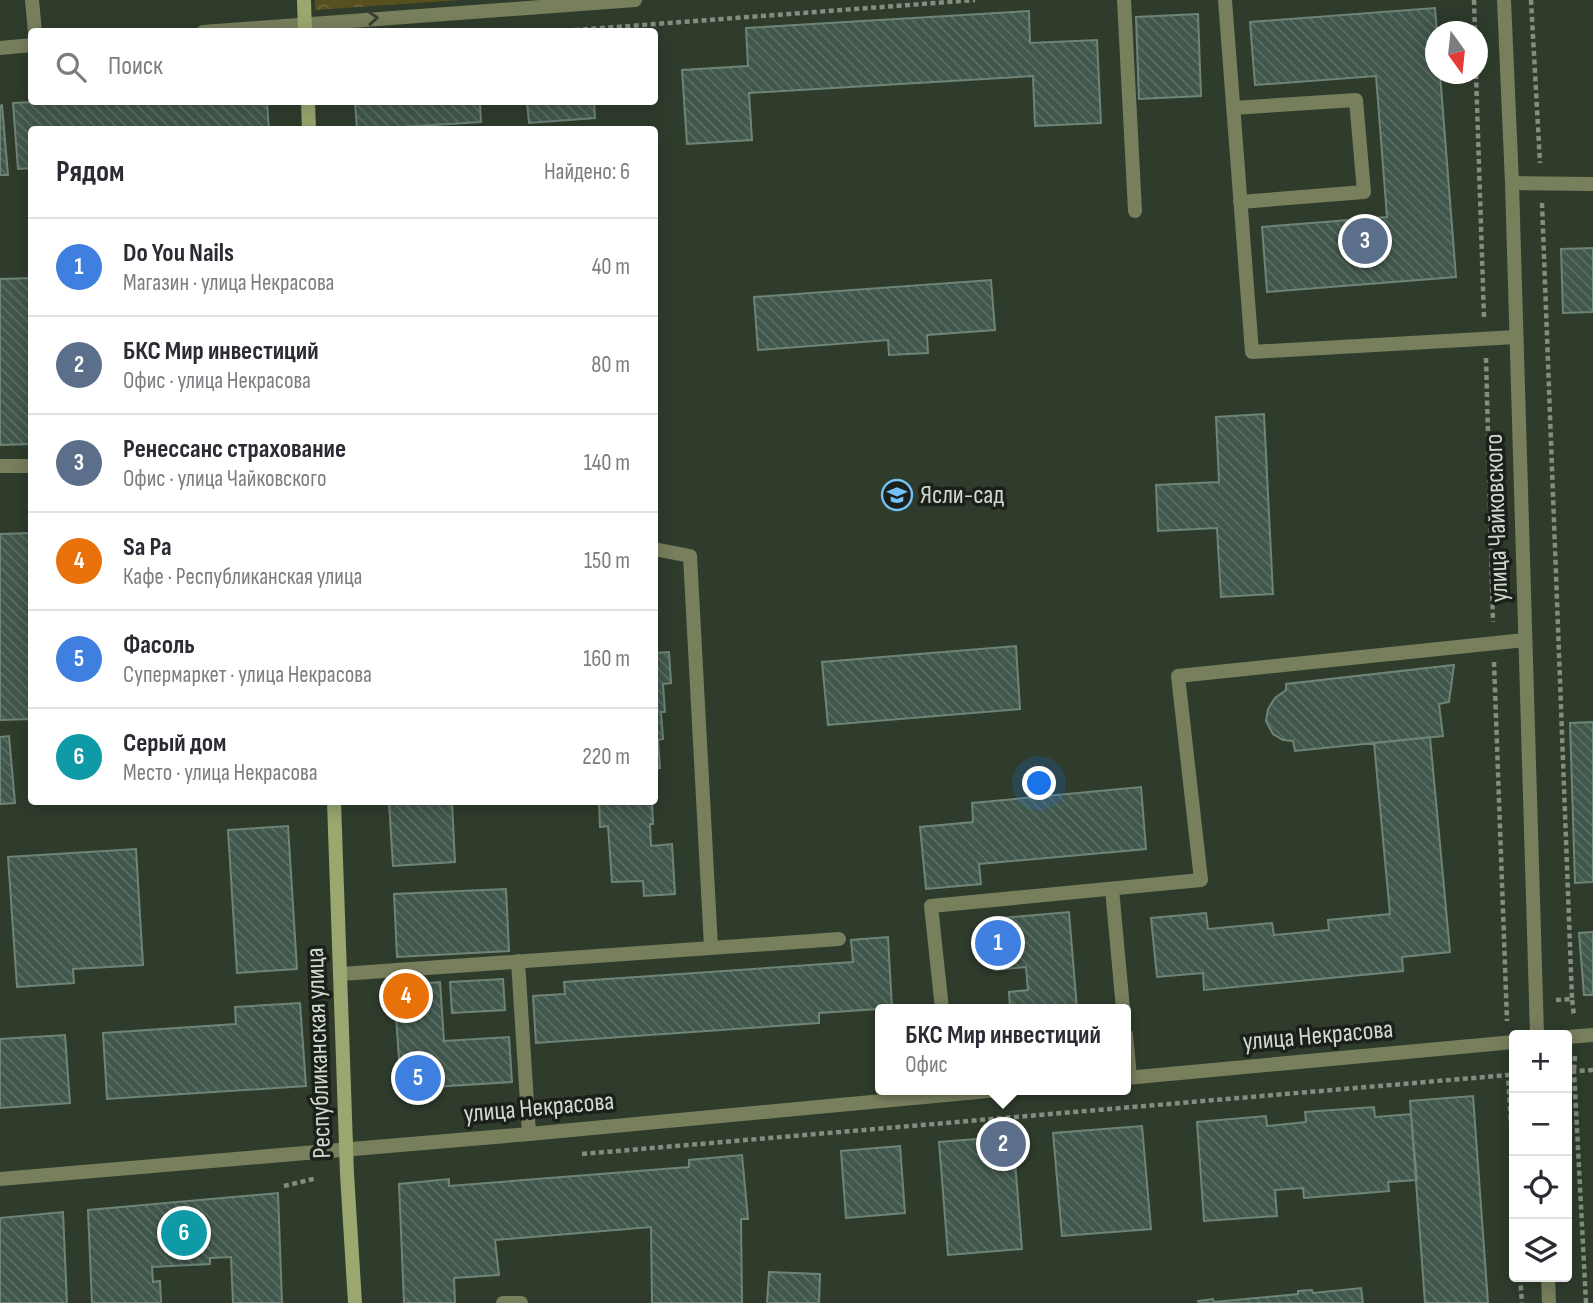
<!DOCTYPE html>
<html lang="ru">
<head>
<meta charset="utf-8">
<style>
  body { margin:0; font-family:"Sofia Sans Condensed",sans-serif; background:#f7f7f7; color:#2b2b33 }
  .controls { position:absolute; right:21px; bottom:21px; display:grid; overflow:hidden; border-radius:7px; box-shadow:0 4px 18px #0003 }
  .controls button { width:63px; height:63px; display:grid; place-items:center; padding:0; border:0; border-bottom:2px solid #e1e1e2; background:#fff; color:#2b2b33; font:35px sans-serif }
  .compass { position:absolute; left:1425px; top:21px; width:63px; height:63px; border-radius:50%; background:#fff; box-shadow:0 4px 18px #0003; rotate:165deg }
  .you { position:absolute; left:1040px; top:784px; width:24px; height:24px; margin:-18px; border:5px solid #fff; border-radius:50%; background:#1a73e8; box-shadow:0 0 0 10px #1a73e833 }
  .badge { display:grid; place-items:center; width:46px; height:46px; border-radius:50%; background:#4b6e8b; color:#fff; font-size:23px; font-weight:700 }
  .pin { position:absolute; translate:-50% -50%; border:4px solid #fff; box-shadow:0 2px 7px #0006 }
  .popup { position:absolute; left:875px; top:1004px; width:256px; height:91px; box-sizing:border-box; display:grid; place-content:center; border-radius:7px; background:#fff; filter:drop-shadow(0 2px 5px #0005); font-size:23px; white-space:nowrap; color:#7c7c81 }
  .popup b { font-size:26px; color:#2b2b33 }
  .popup::after { content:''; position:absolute; left:50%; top:100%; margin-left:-14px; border:14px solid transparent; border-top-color:#fff }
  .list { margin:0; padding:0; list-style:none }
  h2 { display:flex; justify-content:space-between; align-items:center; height:91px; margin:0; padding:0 28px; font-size:30px }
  h2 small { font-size:23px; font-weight:400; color:#7c7c81 }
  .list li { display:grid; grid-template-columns:46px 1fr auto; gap:21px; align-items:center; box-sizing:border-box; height:98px; padding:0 28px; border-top:2px solid #e1e1e2 }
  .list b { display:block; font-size:26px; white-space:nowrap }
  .list p { margin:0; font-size:23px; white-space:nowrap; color:#7c7c81 }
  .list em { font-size:23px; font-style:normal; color:#7c7c81 }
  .icon { flex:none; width:38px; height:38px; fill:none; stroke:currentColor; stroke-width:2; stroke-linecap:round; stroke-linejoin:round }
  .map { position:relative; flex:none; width:1593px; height:1303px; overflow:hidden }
  .search { position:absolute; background:#fff; box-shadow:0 4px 18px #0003; left:28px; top:28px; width:630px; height:77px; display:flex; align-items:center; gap:18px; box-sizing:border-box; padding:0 24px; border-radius:7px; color:#7c7c81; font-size:26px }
  .panel { position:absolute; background:#fff; box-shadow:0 4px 18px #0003; left:28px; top:126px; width:630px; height:679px; border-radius:7px }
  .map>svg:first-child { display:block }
  .park { fill:url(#park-crowns) }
  .building { fill:url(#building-back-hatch); stroke:#6e8477; stroke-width:2 }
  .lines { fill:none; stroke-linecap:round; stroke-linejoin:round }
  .path { stroke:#838d80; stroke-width:4.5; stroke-dasharray:5 3.5; stroke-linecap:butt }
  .service { stroke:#777f5d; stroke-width:14 }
  .minor { stroke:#777f5d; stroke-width:14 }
  .secondary { stroke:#9aa76f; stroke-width:14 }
  .oneway { stroke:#373d2e }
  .labels { text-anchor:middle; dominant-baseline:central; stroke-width:7; stroke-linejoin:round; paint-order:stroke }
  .poi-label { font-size:26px; fill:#d1d9cf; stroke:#1b211a; text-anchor:start }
  .street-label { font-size:26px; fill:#d1d9cf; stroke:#1b211a }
</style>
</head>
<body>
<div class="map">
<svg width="1593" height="1303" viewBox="0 0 1593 1303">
  <defs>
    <pattern id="park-crowns" width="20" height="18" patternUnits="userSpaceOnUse" patternTransform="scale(1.75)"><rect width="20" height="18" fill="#574f1e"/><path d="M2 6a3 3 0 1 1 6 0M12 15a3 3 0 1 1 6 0" fill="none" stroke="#6e683e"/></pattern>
    <pattern id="building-back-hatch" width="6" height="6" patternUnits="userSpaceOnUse" patternTransform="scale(1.75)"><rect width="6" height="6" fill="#42574b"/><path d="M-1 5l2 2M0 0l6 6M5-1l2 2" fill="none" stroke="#5c6f64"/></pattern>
  </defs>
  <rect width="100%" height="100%" fill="#2f3c2c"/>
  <path class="park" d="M315,0H461L315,10Z"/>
  <path class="building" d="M1435,8L1437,32H1436V74H1440L1456,277L1267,292L1262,227L1387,217L1376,76L1255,85L1250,22Z
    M1029,11L1030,43L1097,40L1101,123L1035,126L1033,76L749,93L752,140L687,144L682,70L748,66L746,28Z
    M1198,14L1201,96L1139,99L1136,17Z
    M35,102H267L269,130H32V168L18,169L13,103Z
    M355,102H480L481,122L402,127L403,130H357Z
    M527,102H594L595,118L529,123Z
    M2,105L8,175H0V106Z
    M1593,248V312L1563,313L1561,249Z
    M1593,248V312L1563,313L1561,249Z
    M32,278V444L0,445V279Z
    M991,280L995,330L927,335L928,353L889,355L888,340L758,350L754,297Z
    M1264,414L1273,594L1221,597L1217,528L1158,531L1156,485L1219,482L1216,417Z
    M32,533V719L0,720V534Z
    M1016,646L1020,709L828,725L822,662Z
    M669,652L671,683L663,684L665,712H661L663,739L658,740L660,768H654V653Z
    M1454,665L1449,702L1439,704L1443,736L1295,751L1293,741L1283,740L1273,734L1266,721L1268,709L1275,698L1286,690V684Z
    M1593,722V882L1575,883L1570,723Z
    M9,736L15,803L0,804V737Z
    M1430,737L1450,952L1402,957L1403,971L1204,990L1203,973L1157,977L1151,918L1206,913L1208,929L1272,923L1274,935L1329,930L1328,920L1390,914L1374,743Z
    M1141,787L1146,849L979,864L981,884L926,889L920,827L973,822L972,803Z
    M389,802H452L455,862L393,866Z
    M599,802H652L653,824H650L651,846L672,844L675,894L644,896L643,881L612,882L608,826L600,827Z
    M288,826L297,969L237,973L228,830Z
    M136,849L143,965L73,969L74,983L17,987L8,857Z
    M506,889L509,951L397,957L394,894Z
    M1069,912L1077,1009H1010L1009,992L1028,990L1026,967L995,970L990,919Z
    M1593,932V995H1584L1579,933Z
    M888,937L892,1008L819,1013V1023L536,1043L533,996L565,994L564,982L853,962L851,940Z
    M503,979L505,1010L452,1013L450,982Z
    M440,982L444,1041L509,1037L512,1082L401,1089L394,986Z
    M300,1003L306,1086L107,1099L103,1033L236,1024L235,1007Z
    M65,1035L70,1103L0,1108V1039Z
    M1473,1096L1488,1303H1425L1410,1101Z
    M1374,1107L1375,1117L1411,1114L1417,1180L1388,1182L1389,1191L1304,1198L1303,1188L1275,1190L1277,1216L1204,1221L1197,1122L1266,1116L1267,1126L1306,1122L1305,1112Z
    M1142,1126L1151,1229L1062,1236L1053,1133Z
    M1013,1136L1022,1249L948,1255L939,1142Z
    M900,1146L905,1213L846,1218L841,1151Z
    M742,1155L748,1219H741L742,1303H652L651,1227L495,1240L499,1275L454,1278L455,1303H404L399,1184L449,1179V1186L689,1167V1160Z
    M278,1193L282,1303H233L231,1257L210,1258V1264L152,1267L153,1282L160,1281L161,1303H92L88,1210Z
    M63,1212L67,1303H0V1218Z
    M769,1272L820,1274L819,1303H767Z
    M1361,1288L1363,1303H1199L1198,1301L1213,1299L1214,1302L1298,1294V1291L1312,1290L1313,1293Z"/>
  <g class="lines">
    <path class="path" d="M1474,0L1475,32
      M1531,0L1540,163
      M549,32L975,0
      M1476,74L1484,317
      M1542,203L1572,999
      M1486,358L1493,622
      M1494,662L1507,1021
      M1556,1000L1572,999L1574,1016
      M1567,1072L1574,1071L1575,1056
      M582,1154L1508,1075L1514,1174
      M284,1186L317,1178
      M1520,1277L1522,1303
      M1586,1303L1574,1071L1593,1070"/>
    <path class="service" d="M32,0L35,32
      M1124,0L1135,211
      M1225,0L1252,352L1516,337
      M1233,108L1356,100L1364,192L1240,202
      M1512,183L1593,184
      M0,466H32
      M654,549L690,556L711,947
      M1112,889L1123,1009
      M518,961L529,1134
      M341,974L839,939
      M942,1009L931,906L1201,880L1178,676L1525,640
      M1126,1035L1130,1077
      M503,1303H521"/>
    <path class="minor" d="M1504,0L1512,183L1537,1035
      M203,32L635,0
      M0,48L32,45
      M1567,1037L1593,1035
      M1126,1078L1514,1042
      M0,1179L529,1134L999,1090
      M1548,1277L1549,1303"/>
    <path class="secondary" d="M304,0L305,32
      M308,102L309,130
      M334,802L347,1174L355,1303"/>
  </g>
  <defs><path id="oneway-chevron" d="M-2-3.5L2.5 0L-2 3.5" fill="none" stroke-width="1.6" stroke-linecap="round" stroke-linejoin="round" transform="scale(1.75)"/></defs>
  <use class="oneway" href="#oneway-chevron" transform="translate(373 18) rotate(-4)"/>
  <defs>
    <g id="school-ring" transform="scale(1.575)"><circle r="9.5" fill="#1b211a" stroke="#73c1f6" stroke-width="1.5"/><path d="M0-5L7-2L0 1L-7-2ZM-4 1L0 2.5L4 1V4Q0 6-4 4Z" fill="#73c1f6"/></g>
  </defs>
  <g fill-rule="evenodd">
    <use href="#school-ring" x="897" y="495"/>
  </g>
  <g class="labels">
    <g class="poi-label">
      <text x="920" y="495">Ясли-сад</text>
    </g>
    <g class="street-label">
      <text transform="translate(1497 518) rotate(-92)">улица Чайковского</text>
      <text transform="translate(1318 1036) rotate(-5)">улица Некрасова</text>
      <text transform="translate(319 1053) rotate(-92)">Республиканская улица</text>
      <text transform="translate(539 1108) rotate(-5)">улица Некрасова</text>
    </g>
  </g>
</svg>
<div class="controls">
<button>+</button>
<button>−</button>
<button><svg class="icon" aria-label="locate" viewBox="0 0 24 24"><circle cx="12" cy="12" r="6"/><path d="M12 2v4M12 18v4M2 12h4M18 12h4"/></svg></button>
<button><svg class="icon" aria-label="layers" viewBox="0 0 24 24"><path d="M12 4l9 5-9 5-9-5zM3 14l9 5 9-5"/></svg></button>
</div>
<svg class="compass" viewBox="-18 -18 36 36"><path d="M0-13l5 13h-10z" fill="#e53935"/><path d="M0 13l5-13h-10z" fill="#7c7c81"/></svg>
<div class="you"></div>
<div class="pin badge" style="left:998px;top:943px;background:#3f7fe0">1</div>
<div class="pin badge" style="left:1003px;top:1144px;background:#5c6f8a">2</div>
<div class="popup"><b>БКС Мир инвестиций</b>Офис</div>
<div class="pin badge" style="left:1365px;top:241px;background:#5c6f8a">3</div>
<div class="pin badge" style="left:406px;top:996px;background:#e8710a">4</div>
<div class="pin badge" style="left:418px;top:1078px;background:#3f7fe0">5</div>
<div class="pin badge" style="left:184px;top:1233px;background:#0f9aa8">6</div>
<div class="search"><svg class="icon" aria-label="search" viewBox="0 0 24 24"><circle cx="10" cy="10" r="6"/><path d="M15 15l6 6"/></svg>Поиск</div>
<section class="panel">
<h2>Рядом<small>Найдено: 6</small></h2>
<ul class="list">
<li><span class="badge" style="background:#3f7fe0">1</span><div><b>Do You Nails</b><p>Магазин · улица Некрасова</p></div><em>40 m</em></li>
<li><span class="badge" style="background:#5c6f8a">2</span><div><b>БКС Мир инвестиций</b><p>Офис · улица Некрасова</p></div><em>80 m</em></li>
<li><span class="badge" style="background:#5c6f8a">3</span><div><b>Ренессанс страхование</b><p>Офис · улица Чайковского</p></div><em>140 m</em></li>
<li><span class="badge" style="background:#e8710a">4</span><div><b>Sa Pa</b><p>Кафе · Республиканская улица</p></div><em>150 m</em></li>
<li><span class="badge" style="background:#3f7fe0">5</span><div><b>Фасоль</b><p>Супермаркет · улица Некрасова</p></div><em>160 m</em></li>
<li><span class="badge" style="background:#0f9aa8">6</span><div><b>Серый дом</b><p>Место · улица Некрасова</p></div><em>220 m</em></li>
</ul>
</section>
</div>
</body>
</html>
